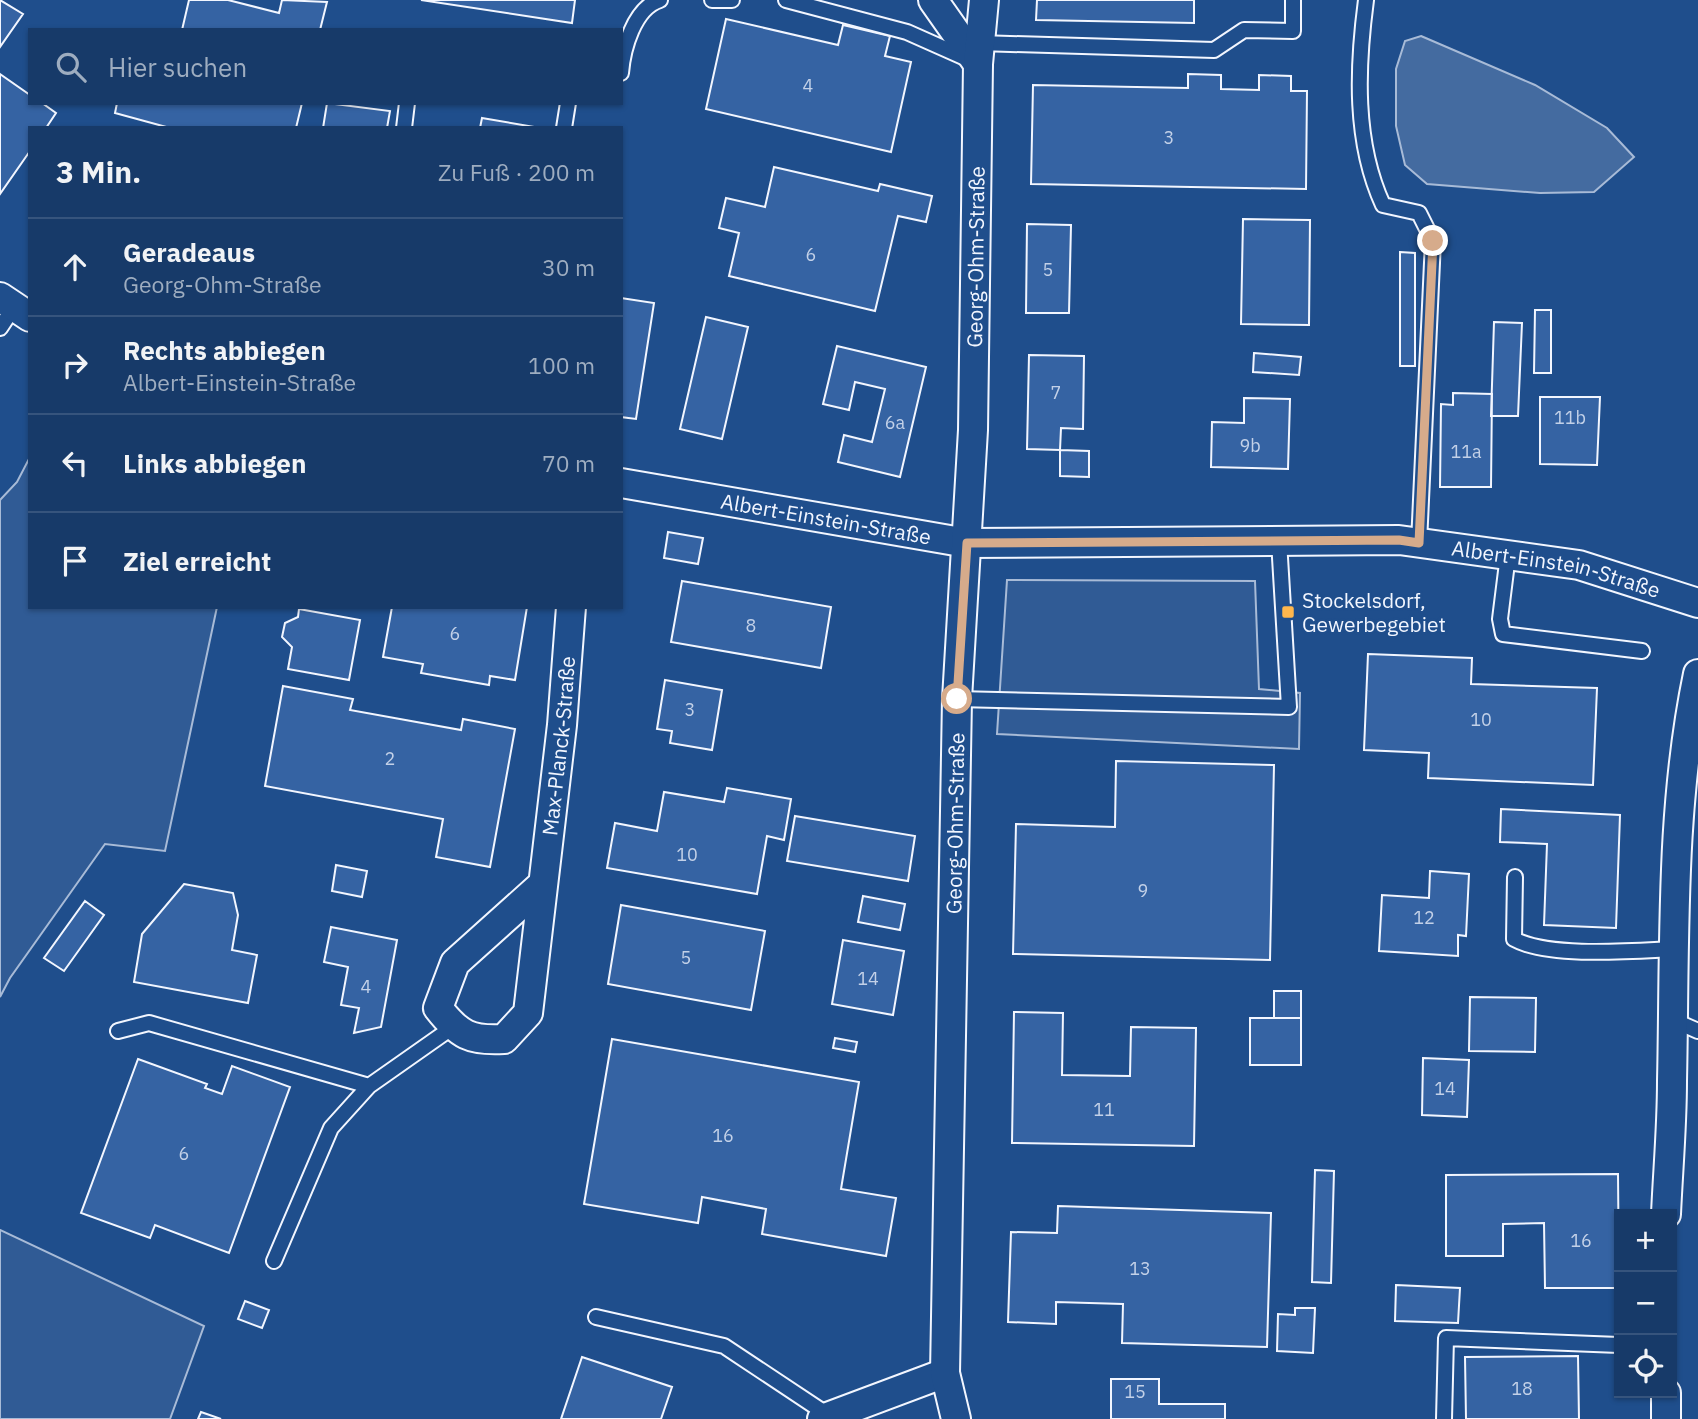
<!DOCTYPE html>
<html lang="de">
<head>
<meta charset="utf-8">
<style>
  body { margin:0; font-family:"IBM Plex Sans",sans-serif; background:#244571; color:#f1f3f6 }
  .controls { position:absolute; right:21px; bottom:21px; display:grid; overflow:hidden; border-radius:0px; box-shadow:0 2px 5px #0004 }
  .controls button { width:63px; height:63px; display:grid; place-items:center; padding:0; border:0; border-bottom:2px solid #36547d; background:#173a69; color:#f1f3f6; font:35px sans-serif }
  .stop { position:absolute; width:21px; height:21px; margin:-16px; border:5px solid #d6ab8b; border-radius:50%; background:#fff }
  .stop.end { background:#d6ab8b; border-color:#fff; box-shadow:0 2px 7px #0008 }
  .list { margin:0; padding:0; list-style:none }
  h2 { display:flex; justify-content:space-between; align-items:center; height:91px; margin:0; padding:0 28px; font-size:30px }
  h2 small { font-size:23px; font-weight:400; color:#9eadc0 }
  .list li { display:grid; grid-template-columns:46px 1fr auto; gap:21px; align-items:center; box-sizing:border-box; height:98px; padding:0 28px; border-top:2px solid #36547d }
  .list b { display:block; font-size:26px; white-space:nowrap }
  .list p { margin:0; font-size:23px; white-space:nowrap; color:#9eadc0 }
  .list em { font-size:23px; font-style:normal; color:#9eadc0 }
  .icon { flex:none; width:38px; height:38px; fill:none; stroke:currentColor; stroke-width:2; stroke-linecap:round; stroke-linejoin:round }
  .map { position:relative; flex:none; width:1698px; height:1419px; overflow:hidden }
  .search { position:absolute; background:#173a69; box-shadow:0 2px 5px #0004; left:28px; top:28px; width:595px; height:77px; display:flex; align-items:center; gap:18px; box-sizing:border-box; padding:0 24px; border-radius:0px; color:#9eadc0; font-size:26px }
  .panel { position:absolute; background:#173a69; box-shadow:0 2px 5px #0004; left:28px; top:126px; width:595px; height:483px; border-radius:0px }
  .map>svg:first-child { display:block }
  .built { fill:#305b95; stroke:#a8bbd7; stroke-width:2 }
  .water { fill:#446ba0; stroke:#a8bbd7; stroke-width:2 }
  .building { fill:#3563a3; stroke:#f2f6ff; stroke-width:2 }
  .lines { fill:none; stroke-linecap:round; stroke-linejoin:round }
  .lane-casing { stroke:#f2f6ff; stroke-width:18 }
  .street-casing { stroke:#f2f6ff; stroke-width:32 }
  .lane { stroke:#1f4e8c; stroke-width:14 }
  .street { stroke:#1f4e8c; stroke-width:28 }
  .route { stroke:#d6ab8b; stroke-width:9 }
  .poi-dot { fill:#ffb74d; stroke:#1f4e8c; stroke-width:2.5 }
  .labels { text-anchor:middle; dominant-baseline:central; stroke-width:5; stroke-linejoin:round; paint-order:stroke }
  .number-label { font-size:18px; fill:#c3d1e8 }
  .street-label { font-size:21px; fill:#f2f6ff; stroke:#1f4e8c }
  .poi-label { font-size:21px; fill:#f2f6ff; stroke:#1f4e8c; text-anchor:start }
</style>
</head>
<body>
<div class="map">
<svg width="1698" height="1419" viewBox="0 0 1698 1419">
  <rect width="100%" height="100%" fill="#1f4e8c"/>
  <path class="built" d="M30,457V607H217L165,851L105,844L10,978L0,997V500L17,482Z
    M1007,580L1255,581L1259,689L1300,693L1299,749L997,734Z
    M0,1230L204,1326L170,1419H0Z"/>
  <path class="water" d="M1421,36L1535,85L1607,128L1634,157L1594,192L1540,193L1427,184L1405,165L1396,126V69L1405,41Z"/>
  <path class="building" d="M0,0L23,14L0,47Z
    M189,0H228L279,13L282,0L327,2L320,30H182Z
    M421,0H575L572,23Z
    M1037,0H1194V23L1036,20Z
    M726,19L838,45L843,25L890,36L885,56L911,62L891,152L706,109Z
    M0,74L30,95V103H42L56,113L46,128H30V151L0,194Z
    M1188,74L1221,75V89L1259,90V75L1291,76V91H1307L1306,189L1031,184L1033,85L1188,88Z
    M117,103H302L296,128H170L115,113Z
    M327,103L390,111L387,128H323Z
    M482,118L540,128H480Z
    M774,167L878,191L880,184L932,196L926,222L898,216L875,311L729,276L739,233L719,228L726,198L765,207Z
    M1243,219L1310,220L1309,325L1241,324Z
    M1027,224L1071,225L1069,313H1026Z
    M1400,252L1415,253V366H1400Z
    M621,298L654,303L636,419L621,417Z
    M1535,310H1551V373H1534Z
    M706,317L748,327L722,439L680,429Z
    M1494,322L1522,323L1518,416H1491Z
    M837,346L926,367L900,477L838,462L844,435L872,442L885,389L855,382L849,410L823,404Z
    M1254,353L1301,357L1299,375L1253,372Z
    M1029,355L1084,356L1083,429L1061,428L1060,450L1027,449Z
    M1453,393L1492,394L1491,487H1440L1441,404L1453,405Z
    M1540,397H1600L1597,465L1540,464Z
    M1244,398L1290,399L1288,469L1211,467L1212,422L1244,423Z
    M1060,450L1089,451V477L1060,476Z
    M668,532L703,538L698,564L664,558Z
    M682,581L831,607L821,668L671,642Z
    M392,607H527L515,680L490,676L489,685L421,673L423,664L383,657Z
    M299,609L360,620L349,680L288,669L292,647L282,637L285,623L298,617Z
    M1368,654L1472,658L1471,684L1597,688L1593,785L1428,778L1429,753L1364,750Z
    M665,680L722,690L712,750L670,743L672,731L657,729Z
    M283,686L353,699L350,710L461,730L463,719L515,729L490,867L436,857L443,819L265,786Z
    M1116,761L1274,765L1270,960L1013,954L1016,824L1115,827Z
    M727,788L791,799L784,840L767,836L757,894L607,868L615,823L657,831L664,792L724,802Z
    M1501,809L1620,815L1616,928L1544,925L1547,844L1500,842Z
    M795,816L915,836L908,881L787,861Z
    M336,865L367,871L362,897L332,891Z
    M1430,871L1469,874L1466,936L1458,935V956L1379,951L1382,895L1429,898Z
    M184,884L233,893L238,915L232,950L257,955L248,1003L134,982L142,934Z
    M863,896L905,904L900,930L858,922Z
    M85,901L104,915L64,971L44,958Z
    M621,905L765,931L751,1010L608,984Z
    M331,927L397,940L381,1027L354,1033L359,1008L341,1005L348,967L324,962Z
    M843,940L904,951L893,1015L832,1004Z
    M1274,991H1301V1018H1274Z
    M1470,997L1536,998L1535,1052L1469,1051Z
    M1014,1012L1063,1013L1062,1075L1130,1076L1131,1027L1196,1028L1194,1146L1012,1143Z
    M1250,1018H1301V1065H1250Z
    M835,1038L857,1042L855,1052L833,1048Z
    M612,1039L859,1082L841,1189L896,1198L886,1256L762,1234L766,1209L702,1197L698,1223L584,1204Z
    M1423,1058L1469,1060L1467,1117L1422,1115Z
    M138,1059L207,1084L205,1088L222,1094L232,1066L290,1087L229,1253L155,1225L150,1238L81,1213Z
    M1315,1170L1334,1171L1331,1283L1312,1282Z
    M1618,1174L1619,1288H1545L1544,1223L1503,1224V1256H1446V1175Z
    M1058,1206L1271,1213L1267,1347L1122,1343L1123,1304L1056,1302V1324L1008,1322L1011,1232L1057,1233Z
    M1396,1285L1460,1288L1458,1323L1395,1321Z
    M245,1301L269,1310L262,1328L238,1319Z
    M1295,1308H1315L1313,1353L1277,1351L1278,1314L1295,1315Z
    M1578,1356L1579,1419H1466L1465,1357Z
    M582,1357L672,1387L661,1419H561Z
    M1111,1379H1159V1404H1225V1419H1111Z
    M201,1412L221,1419H198Z"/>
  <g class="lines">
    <g class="lane-casing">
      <path id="lane" d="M712,0H732
        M786,0L907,32L970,60
        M1366,0C1357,68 1354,142 1383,205L1419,213L1433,241L1419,543
        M979,43L1214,50L1244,30L1293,31V0
        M621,73C623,49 634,8 660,0
        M404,128L407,103
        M564,128L568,103
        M0,328L14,307
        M1508,555L1500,619L1503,634L1642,651
        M957,699L1289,707L1279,541
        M1515,877L1514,939C1548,958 1632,951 1673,949
        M1673,1020L1698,1031
        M118,1031L149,1023L369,1086
        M274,1261L331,1128L369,1086L453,1027
        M596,1317L724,1346L828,1415
        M1444,1419L1446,1338L1619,1345"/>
    </g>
    <g class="street-casing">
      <g id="street">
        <path d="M933,0L978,64"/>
        <path d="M0,297L30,317"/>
        <path id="s1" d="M621,483L967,543L1399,540L1579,565L1698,603"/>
        <path id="s2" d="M543,884L455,963L438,1008C459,1035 470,1041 504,1039L528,1013L562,725L571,607"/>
        <path d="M1666,1214C1668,1170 1672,1126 1672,1081C1675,944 1670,809 1698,674"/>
        <path d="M1666,1393V1419"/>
        <path d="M822,1419L945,1373"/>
        <path id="s3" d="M956,1419L945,1373L957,699L973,430L978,64L984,0"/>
      </g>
    </g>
    <use href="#lane" class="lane"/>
    <use href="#street" class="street"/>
  </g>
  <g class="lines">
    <path class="route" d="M957,699L967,543L1399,540L1419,543L1433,241"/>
  </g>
  <rect class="poi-dot" x="1281" y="605" width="14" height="14" rx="3.5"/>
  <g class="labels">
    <g class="number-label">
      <text x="808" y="85">4</text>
      <text x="1169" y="137">3</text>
      <text x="811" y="254">6</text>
      <text x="1048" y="269">5</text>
      <text x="1056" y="392">7</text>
      <text x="1570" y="417">11b</text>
      <text x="895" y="422">6a</text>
      <text x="1250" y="445">9b</text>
      <text x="1466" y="451">11a</text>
      <text x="751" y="625">8</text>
      <text x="455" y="633">6</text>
      <text x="690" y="709">3</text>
      <text x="1481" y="719">10</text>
      <text x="390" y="758">2</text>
      <text x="687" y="854">10</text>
      <text x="1143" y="890">9</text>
      <text x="1424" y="917">12</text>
      <text x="686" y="957">5</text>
      <text x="868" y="978">14</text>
      <text x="366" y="986">4</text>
      <text x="1445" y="1088">14</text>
      <text x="1104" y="1109">11</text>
      <text x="723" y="1135">16</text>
      <text x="184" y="1153">6</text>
      <text x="1581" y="1240">16</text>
      <text x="1140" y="1268">13</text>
      <text x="1522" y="1388">18</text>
      <text x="1135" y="1391">15</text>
    </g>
    <g class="street-label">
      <text stroke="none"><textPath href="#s3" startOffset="1164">Georg-Ohm-Straße</textPath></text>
      <text stroke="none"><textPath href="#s1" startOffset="208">Albert-Einstein-Straße</textPath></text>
      <text stroke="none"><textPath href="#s1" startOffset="943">Albert-Einstein-Straße</textPath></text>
      <text stroke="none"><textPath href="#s2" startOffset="548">Max-Planck-Straße</textPath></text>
      <text stroke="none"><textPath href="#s3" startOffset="597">Georg-Ohm-Straße</textPath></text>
    </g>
    <g class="poi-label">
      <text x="1302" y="600">Stockelsdorf,<tspan x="1302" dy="24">Gewerbegebiet</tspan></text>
    </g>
  </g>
</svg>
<div class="controls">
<button>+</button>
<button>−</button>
<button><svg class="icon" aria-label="locate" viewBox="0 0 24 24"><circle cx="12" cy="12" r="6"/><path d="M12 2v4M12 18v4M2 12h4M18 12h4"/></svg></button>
</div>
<div class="stop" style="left:957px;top:699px"></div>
<div class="stop end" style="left:1433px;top:241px"></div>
<div class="search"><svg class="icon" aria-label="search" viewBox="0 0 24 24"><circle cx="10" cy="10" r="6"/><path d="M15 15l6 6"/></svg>Hier suchen</div>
<section class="panel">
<h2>3 Min.<small>Zu Fuß · 200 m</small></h2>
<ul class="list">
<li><svg class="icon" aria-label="ahead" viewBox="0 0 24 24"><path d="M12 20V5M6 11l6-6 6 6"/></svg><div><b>Geradeaus</b><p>Georg-Ohm-Straße</p></div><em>30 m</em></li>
<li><svg class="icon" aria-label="right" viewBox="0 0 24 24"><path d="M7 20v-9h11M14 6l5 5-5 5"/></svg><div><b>Rechts abbiegen</b><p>Albert-Einstein-Straße</p></div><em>100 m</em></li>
<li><svg class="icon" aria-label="left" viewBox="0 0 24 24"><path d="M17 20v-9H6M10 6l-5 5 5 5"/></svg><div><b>Links abbiegen</b></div><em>70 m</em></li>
<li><svg class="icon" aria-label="arrive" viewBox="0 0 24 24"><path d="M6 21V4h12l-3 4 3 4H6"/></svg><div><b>Ziel erreicht</b></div></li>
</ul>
</section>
</div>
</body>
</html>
